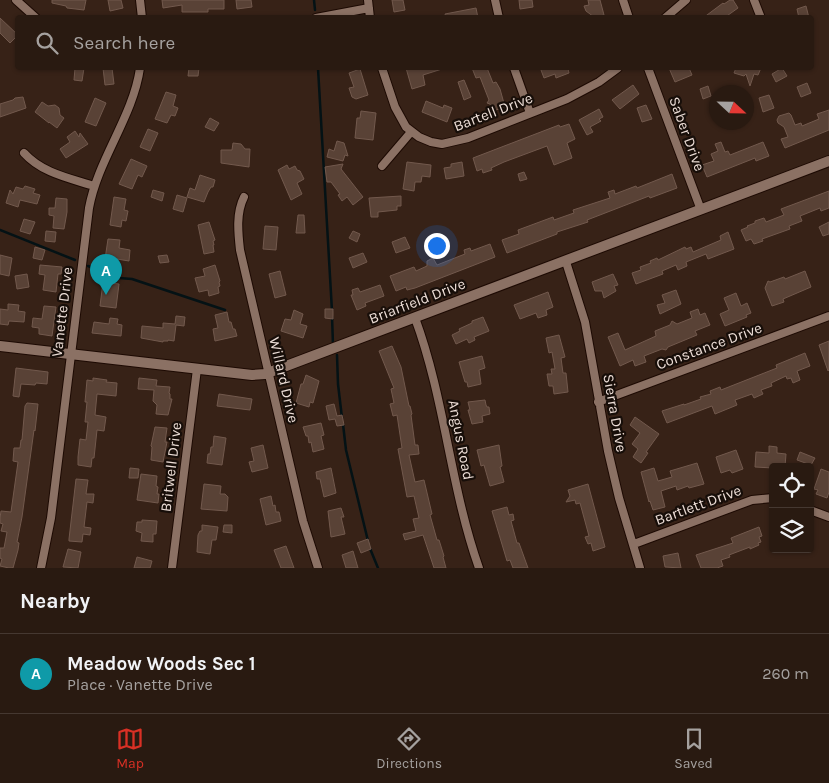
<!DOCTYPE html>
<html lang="en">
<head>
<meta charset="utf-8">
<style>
  body { margin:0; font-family:Karla,sans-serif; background:#31231a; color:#f1f3f6 }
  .controls { position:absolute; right:15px; bottom:15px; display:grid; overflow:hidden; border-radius:5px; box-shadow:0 1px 4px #0004 }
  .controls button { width:45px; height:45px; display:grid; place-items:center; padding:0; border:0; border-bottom:1px solid #453831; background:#291a11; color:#f1f3f6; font:25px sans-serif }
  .compass { position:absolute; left:709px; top:85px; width:45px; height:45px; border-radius:50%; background:#291a11; box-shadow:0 1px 4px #0004; rotate:112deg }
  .you { position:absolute; left:436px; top:245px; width:18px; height:18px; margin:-12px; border:4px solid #fff; border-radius:50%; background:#1a73e8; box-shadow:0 0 0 8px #1a73e833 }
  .badge { display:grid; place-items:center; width:32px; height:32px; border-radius:50%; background:#d93025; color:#fff; font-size:16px; font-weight:700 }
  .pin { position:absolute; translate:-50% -41px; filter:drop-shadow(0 1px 2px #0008) }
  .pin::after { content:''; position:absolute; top:26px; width:18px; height:15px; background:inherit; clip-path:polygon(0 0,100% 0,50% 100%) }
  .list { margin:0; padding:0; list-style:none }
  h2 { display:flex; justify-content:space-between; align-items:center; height:65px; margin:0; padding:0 20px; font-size:21px }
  h2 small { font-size:16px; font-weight:400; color:#a5a19f }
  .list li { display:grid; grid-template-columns:32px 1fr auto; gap:15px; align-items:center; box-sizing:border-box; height:80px; padding:0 20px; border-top:1px solid #453831 }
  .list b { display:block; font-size:19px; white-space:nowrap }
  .list p { margin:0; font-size:16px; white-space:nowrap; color:#a5a19f }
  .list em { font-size:16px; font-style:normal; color:#a5a19f }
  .icon { flex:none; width:28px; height:28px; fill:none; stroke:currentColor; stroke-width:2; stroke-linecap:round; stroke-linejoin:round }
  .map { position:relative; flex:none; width:829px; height:568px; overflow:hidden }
  .search { position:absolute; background:#291a11; box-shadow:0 1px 4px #0004; left:15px; right:15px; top:15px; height:55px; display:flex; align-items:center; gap:12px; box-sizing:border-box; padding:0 18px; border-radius:5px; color:#a5a19f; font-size:19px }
  .sheet { height:145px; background:#291a11 }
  nav { display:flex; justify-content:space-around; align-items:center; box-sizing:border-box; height:70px; border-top:1px solid #453831; background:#291a11; font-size:14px; color:#a5a19f }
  nav a { display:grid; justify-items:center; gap:2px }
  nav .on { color:#d93025 }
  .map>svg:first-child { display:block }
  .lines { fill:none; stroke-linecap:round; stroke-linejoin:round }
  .stream { stroke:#041215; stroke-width:2.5 }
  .building { fill:#594236; stroke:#72594d }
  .minor-casing { stroke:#1d0a03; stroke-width:10 }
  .tertiary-casing { stroke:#1d0a03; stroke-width:12 }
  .minor { stroke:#8b7164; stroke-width:8 }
  .tertiary { stroke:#8b7164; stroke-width:10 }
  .labels { text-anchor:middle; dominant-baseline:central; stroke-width:4.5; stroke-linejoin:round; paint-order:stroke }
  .street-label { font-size:15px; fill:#ecddd6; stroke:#170e09 }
</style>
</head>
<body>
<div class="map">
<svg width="829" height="568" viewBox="0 0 829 568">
  <rect width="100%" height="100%" fill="#372217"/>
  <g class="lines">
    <path class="stream" d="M314,0L315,10
      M318,68L332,311
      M0,230L75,260
      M88,266L119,278L132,279L225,310
      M332,316L333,345
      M337,355L338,384L342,418
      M343,424L346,450L368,541
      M369,546L378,568"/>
  </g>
  <path class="building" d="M52,0H86L84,10L67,8L66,6L52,3Z
    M108,0H121L123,8L110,11Z
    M162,0H224V9H208V12H182V5L163,8Z
    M236,0H251L252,7L237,9Z
    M392,0H403L405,10L394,12Z
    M519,0H532L533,7L520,9Z
    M588,0H600L604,15L594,17L586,11L584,6L589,5Z
    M730,0H733L738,8L724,18H703L723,3L724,4Z
    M806,6L809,18H799L797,9Z
    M476,8L478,18H446L445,14Z
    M0,18L18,35L10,43L0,33Z
    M75,68H84L82,81L74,80Z
    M103,68H112L114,84L105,85Z
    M189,68H199L198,76H188Z
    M406,68H442V69L423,75L425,85L412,89Z
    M472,68H487L493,83L496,82L500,89L505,107L493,111L490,104L487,103L489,100L480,77L476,78Z
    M548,68H571L568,69L569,73L556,78L555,74L544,78L541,70Z
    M669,68H689L692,75L675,82Z
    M736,68H761L758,75L754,74L750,86L746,74L744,76L734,73Z
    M782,68L787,76L776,82L772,74Z
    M360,69L368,95L356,99L352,97L349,88L354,87L349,73Z
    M464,80L471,97L464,100L458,82Z
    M807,83L811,93L801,97L797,87Z
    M633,85L639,94L620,109L612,100Z
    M708,86L711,96L703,99L700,89Z
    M166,92L176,95L173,106L178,108L175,116L171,115L167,123L155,119Z
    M769,95L774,108L763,112L759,98Z
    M23,97L26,108L0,117V104L13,100L15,98Z
    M95,98L106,103L96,126L85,122Z
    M426,101L443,108L444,105L452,108L447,122L422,112Z
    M42,102L48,106L55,105L59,108L60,115L64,118L57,128L49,122V123L35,112Z
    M646,105L652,119L642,122L637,108Z
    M599,109L603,117L599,119L601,121L590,127L593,132L587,135L579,120Z
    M829,110V130L785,148L781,139L788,137L784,127L778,123L777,120L779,116L789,113L791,115L795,125L801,123L802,126L819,119L817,114Z
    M361,111L376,113L373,140L355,138L357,118H360Z
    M210,118L219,123L214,131L205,127Z
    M569,124L575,139L567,143L572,158L554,165L547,146L504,162L491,168L492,170L483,173L482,169L477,171L473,158L559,125L560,127Z
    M148,129L158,133L150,151L140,147Z
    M75,131L79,137L80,133L88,144L66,158L60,149L70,142L67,137Z
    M337,141L344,143L348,156L345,155L343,161L327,157L329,149L334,151Z
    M721,142L725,152L728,151L730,155L763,142L769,156L756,161L755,158L707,177L702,165L714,161L711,154L718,151L715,144Z
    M233,143L241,144L245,149H250L249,167L221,163V150H232Z
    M131,159L147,166L142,177L138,175L132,189L119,184Z
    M407,162L431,165L430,177L422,176L421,182H415L414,191L403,189Z
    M462,162L464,176L446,179L444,168L451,167V164Z
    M343,164L341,169L363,197L353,205L347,197L342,201L338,195L340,194L331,182H327L325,167Z
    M287,165L289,169L295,166L297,170L300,171L304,179L297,183L302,194L291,200L278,170Z
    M524,172L527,179L520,181L518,174Z
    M672,174L677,188L650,198L649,196L587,220L588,222L557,232V234L507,253L502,240L519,234L518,230L553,217L554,220L574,213L573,210L610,198L608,192L614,190L615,194L636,186L637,188Z
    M200,175L215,180L213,187H211L208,192L204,202L187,197L190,188L195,190Z
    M25,186L35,189L33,193L40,195L37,204L20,200L18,207L6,203L10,190L13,194L16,187L23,189Z
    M153,190L164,193L162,201L151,197Z
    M829,191V208L821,211L820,208L800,216L802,221L789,226L790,229L762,239L763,241L754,244L751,239L746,241L741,230L748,227L747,226L755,223V221L764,218L766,222L784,215L781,209Z
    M177,195L187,198L183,212L173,209Z
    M401,196V206H397V210L378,212V217H371L369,198Z
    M114,197L126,199L124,210L128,211L126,221L122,220L121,227L110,225Z
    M56,198L67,199V212L64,229L53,228L54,216L49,215V208H55Z
    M298,215H304L305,233H296Z
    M24,219L35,222L30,234L20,231Z
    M209,222L215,240L213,241L214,245H213L214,252L204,254L198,225Z
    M829,222V234L823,236L819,227Z
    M265,226L278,227L276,250L263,249Z
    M46,231L56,232L55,242L45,241Z
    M353,231L360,234L357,242L349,238Z
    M728,232L734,249L708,259L706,254L686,262L687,266L678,270L676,265L662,271L663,274L636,284L632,273L641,270L640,267L651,263L650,261L657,258L658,260L685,247L686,249L691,247L693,252L721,240L720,236Z
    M405,237L410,248L396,253L392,242Z
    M108,239L120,240L119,248L130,250L129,261L117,259L116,267L104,266Z
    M490,244L495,257L415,288L407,290L406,287L396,291L390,276L414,267L416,271L427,266V261L433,258L437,265L465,254L464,250L470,248L471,251Z
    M35,247L45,250L42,260L33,258Z
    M363,253L367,262L353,268L349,258Z
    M0,255L12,258L9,276L0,274Z
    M167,255L169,262L160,263L158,256Z
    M40,265L62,267L61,274H58L56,292L43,290L45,275L39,274Z
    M215,265L220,281L219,282L220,286L218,287L219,293L209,296L208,290L199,292L195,278L205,276L203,269Z
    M280,271L286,295L275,298L269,274Z
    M805,271L811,287L783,299L784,302L772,306L765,288L768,281L770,282L784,277L785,279Z
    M27,274L29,287L17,289L15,276Z
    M613,274L618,285L614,286L616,291L604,298L602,291H595L592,282Z
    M103,282L119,284L116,308L100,306Z
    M380,285L384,296L365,303L366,306L357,310L351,295H353L352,290L358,288L360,292Z
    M676,290L681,304L660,314L657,305L665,303L662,295Z
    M548,292L553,307L546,310L547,315L538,318L536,313L520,319L514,305Z
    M736,293L741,306L747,303L751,313L746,315L747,317L725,326L720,314L729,310L724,298Z
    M8,304L19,305L18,311L25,312L24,322L9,321L8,325L0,324V309L8,310Z
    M44,306L56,307L52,336L39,334V328L32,327L33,318L42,319Z
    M325,309H333V319L325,318Z
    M698,309L700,315L705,313L710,325L695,331L697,335L668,347L666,350L662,349L644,356L646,362L635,366L633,360L620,366L608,337L618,333L625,350L656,336L655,331L670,325L672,321L677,324L692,318L690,312Z
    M294,310L303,314L300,324L307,326L303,338L281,331L285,319L291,320Z
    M227,312L229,322H231L233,329H235L237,336L215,341L213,329L218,328L215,315Z
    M176,316L185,317L184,326L176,325L174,341L168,340V341H163V342L141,338L142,326L163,328V323L175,324Z
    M483,317L489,331L474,337L475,340L469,343L467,339L456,344L452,335L460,331L459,329L472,323V321Z
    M110,318L118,319L117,324L122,325L121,336L92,333L94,322L109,324Z
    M559,335L565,357L561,358L563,373H566L568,392L554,394L553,386H549L547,374H552L551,369H555L552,352L549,353L546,338Z
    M829,341V370L828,371L819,345Z
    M392,346L401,367L409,406H410L412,414L411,415L415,445H418L419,454L409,455L415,482L424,480L432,514L430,515L437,540H439L444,556L443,557L446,568H434L423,535L405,540L403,534L416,531L413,519L419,518L414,496L407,497L398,449L402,448L397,415L393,416L390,404L394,403L391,389L394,388L379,351Z
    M805,353L810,366L797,371L800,380L793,383L791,378L787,379L786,376L771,383L772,386L761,390L763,394L754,398L752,394L735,400L737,405L715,414L712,406L667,423L662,411L684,404V405L701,399L700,397L711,394L710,391L720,387L721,390L777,368L776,365Z
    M482,356L485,368L479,370L481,384L468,387L467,382H465L459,362Z
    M16,368L48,372L47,384L36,383L35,385L21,384L19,397L13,396Z
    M306,375L319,381L313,403L310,402L309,407L296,403L301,384H303Z
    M93,378L107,380L106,382L117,383L116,396L97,394L95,415L106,417L104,431L97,430L94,458H92L91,467L78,465V457L80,439L86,440L88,422H85L87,402H85L87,380L93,381Z
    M139,378L157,380L156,386L170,387L169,393L170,394V399H172L168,415L156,414L157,405L153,401L154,390L138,389Z
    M219,394L252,399L250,410L217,406Z
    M485,400L486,405L487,407H489L490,414L482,416L483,422L472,424L468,410H470L468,402Z
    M27,403L38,404L35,431L34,430L22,517L17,542L19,543L18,550L13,568H9L0,566L2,559L0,558V548H4L7,532L1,531L3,524L0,523V518L1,511L11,512L18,462L13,461L14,448H20L21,440H22L25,406Z
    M334,404L337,416L342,415L344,425L337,426L335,419L329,420L326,406Z
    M635,417L659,434L646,452L648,453L641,463L633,457L638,449L632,444L640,433L630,425Z
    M321,423L324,435L321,436L324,449L313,452L311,442L309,443L308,436H306L303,427Z
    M155,427L167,428L165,442H167L163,462L151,460L152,447L151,446Z
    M214,436L226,438L222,465L207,463L208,454H210L211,447H213Z
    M263,445L268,468L252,472L249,462L254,461L251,448Z
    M499,445L502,466L500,467L504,482L490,486L484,465L481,466L477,450Z
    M769,446L777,447V453L786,454L785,467H773V468L755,467L756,452L769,453Z
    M736,450L743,469L732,473L730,470L721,473L716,457Z
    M800,452L815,458L811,465L797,460Z
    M697,463L704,484L689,488L688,486L677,490L676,486L661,491L665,507L653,510L650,501L649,502L641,472L654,468L658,481L672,477L670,471Z
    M130,468L139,469L138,478H129Z
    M331,468L336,493L324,497L320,479H317L316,472Z
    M821,469L829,472V492L827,498L816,494L818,490L814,489Z
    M141,474L157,476L156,486L158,487L157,494H159L158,503L137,500Z
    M76,479L88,480L86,494H94L93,503L87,502L84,527L91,528L90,535L83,534L82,542L69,541V539Z
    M204,484L221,486L220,494H225L228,497L227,511L201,509Z
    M588,484L605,547L593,551L591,543L588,544L585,537L589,536L580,503L576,504L575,500L566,502L570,496L568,490Z
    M271,496L273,506L275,505L276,512H279L281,521L266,525L260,499Z
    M507,507L509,515L513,514L514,520L511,521L517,543H519L528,568H513L510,560L507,561L492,511Z
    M341,508L344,517H341L345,534L331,537L328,511Z
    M142,520L157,521L156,534H153V542L141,541L142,533L136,531L137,522H142Z
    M202,525L218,527L216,540H212L210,554L197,552L198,535L200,531H202Z
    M224,525H232V533L223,532Z
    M759,527L762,536L759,537L761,542L758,543L759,545L750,549V547L729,555L730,557L721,560L723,566L717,568H701L696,555L733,543L731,538Z
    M368,539L371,549L361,553L357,543Z
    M286,546L294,568H281L274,550Z
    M68,549L81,552L78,568L63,567Z
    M353,551L358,568H346L342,555Z
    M678,553L681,568L665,567L663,556Z
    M137,557L152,561L150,568H134Z"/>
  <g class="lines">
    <g class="minor-casing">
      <path id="minor" d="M16,0L36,18
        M140,0L142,18
        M368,0L370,18
        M495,0L499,18
        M623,0L629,18
        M754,0L761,18
        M316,18L369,8
        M665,18L686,0
        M382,68L395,107L406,127L419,137L431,142L442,144L468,138L567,99L599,82L618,68
        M514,68L530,113
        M648,68L701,210
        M24,153C42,173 69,178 94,186
        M382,166L411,132
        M244,197C236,213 238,232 240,250L303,521L318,568
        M566,262L585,322L608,451L619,498L640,568
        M415,318C445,399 450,486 479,568
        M598,402L829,316
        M810,510L829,517
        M634,544L752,500L773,498
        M41,568L51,518L89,208C98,159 133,117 140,68
        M172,568L197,369"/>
    </g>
    <g class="tertiary-casing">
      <path id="tertiary" d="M0,346L252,375L265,374L829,161"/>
    </g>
    <use href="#minor" class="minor"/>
    <use href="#tertiary" class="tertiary"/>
  </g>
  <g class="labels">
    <g class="street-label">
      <text transform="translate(493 112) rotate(-21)">Bartell Drive</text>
      <text transform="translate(687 134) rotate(70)">Saber Drive</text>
      <text transform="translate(417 301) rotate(-21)">Briarfield Drive</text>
      <text transform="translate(62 312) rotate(-83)">Vanette Drive</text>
      <text transform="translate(709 346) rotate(-20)">Constance Drive</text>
      <text transform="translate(284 380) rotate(77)">Willard Drive</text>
      <text transform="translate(615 413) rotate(80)">Sierra Drive</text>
      <text transform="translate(461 440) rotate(79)">Angus Road</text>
      <text transform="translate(171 467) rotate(-83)">Britwell Drive</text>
      <text transform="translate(698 505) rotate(-20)">Bartlett Drive</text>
    </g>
  </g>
</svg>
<div class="controls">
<button><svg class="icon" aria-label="locate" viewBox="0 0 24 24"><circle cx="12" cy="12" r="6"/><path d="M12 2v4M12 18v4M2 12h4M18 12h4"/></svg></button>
<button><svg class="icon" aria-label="layers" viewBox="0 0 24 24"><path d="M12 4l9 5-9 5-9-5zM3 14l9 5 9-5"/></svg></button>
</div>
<svg class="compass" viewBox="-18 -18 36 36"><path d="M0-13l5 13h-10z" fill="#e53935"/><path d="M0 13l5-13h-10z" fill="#a5a19f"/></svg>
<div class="you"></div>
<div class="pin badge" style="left:106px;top:295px;background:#0f9aa8">A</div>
<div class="search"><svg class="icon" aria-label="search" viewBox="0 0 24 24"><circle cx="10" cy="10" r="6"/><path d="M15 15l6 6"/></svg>Search here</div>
</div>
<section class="sheet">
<h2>Nearby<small></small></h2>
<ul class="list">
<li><span class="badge" style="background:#0f9aa8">A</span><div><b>Meadow Woods Sec 1</b><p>Place · Vanette Drive</p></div><em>260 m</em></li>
</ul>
</section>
<nav>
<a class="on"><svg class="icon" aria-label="map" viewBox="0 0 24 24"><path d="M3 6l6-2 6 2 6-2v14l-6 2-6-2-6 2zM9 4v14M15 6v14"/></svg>Map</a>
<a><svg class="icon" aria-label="directions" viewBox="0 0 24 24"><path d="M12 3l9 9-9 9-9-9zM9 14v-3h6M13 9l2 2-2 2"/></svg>Directions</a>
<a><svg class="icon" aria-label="saved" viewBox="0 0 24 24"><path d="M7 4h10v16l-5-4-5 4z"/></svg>Saved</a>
</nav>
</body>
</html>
